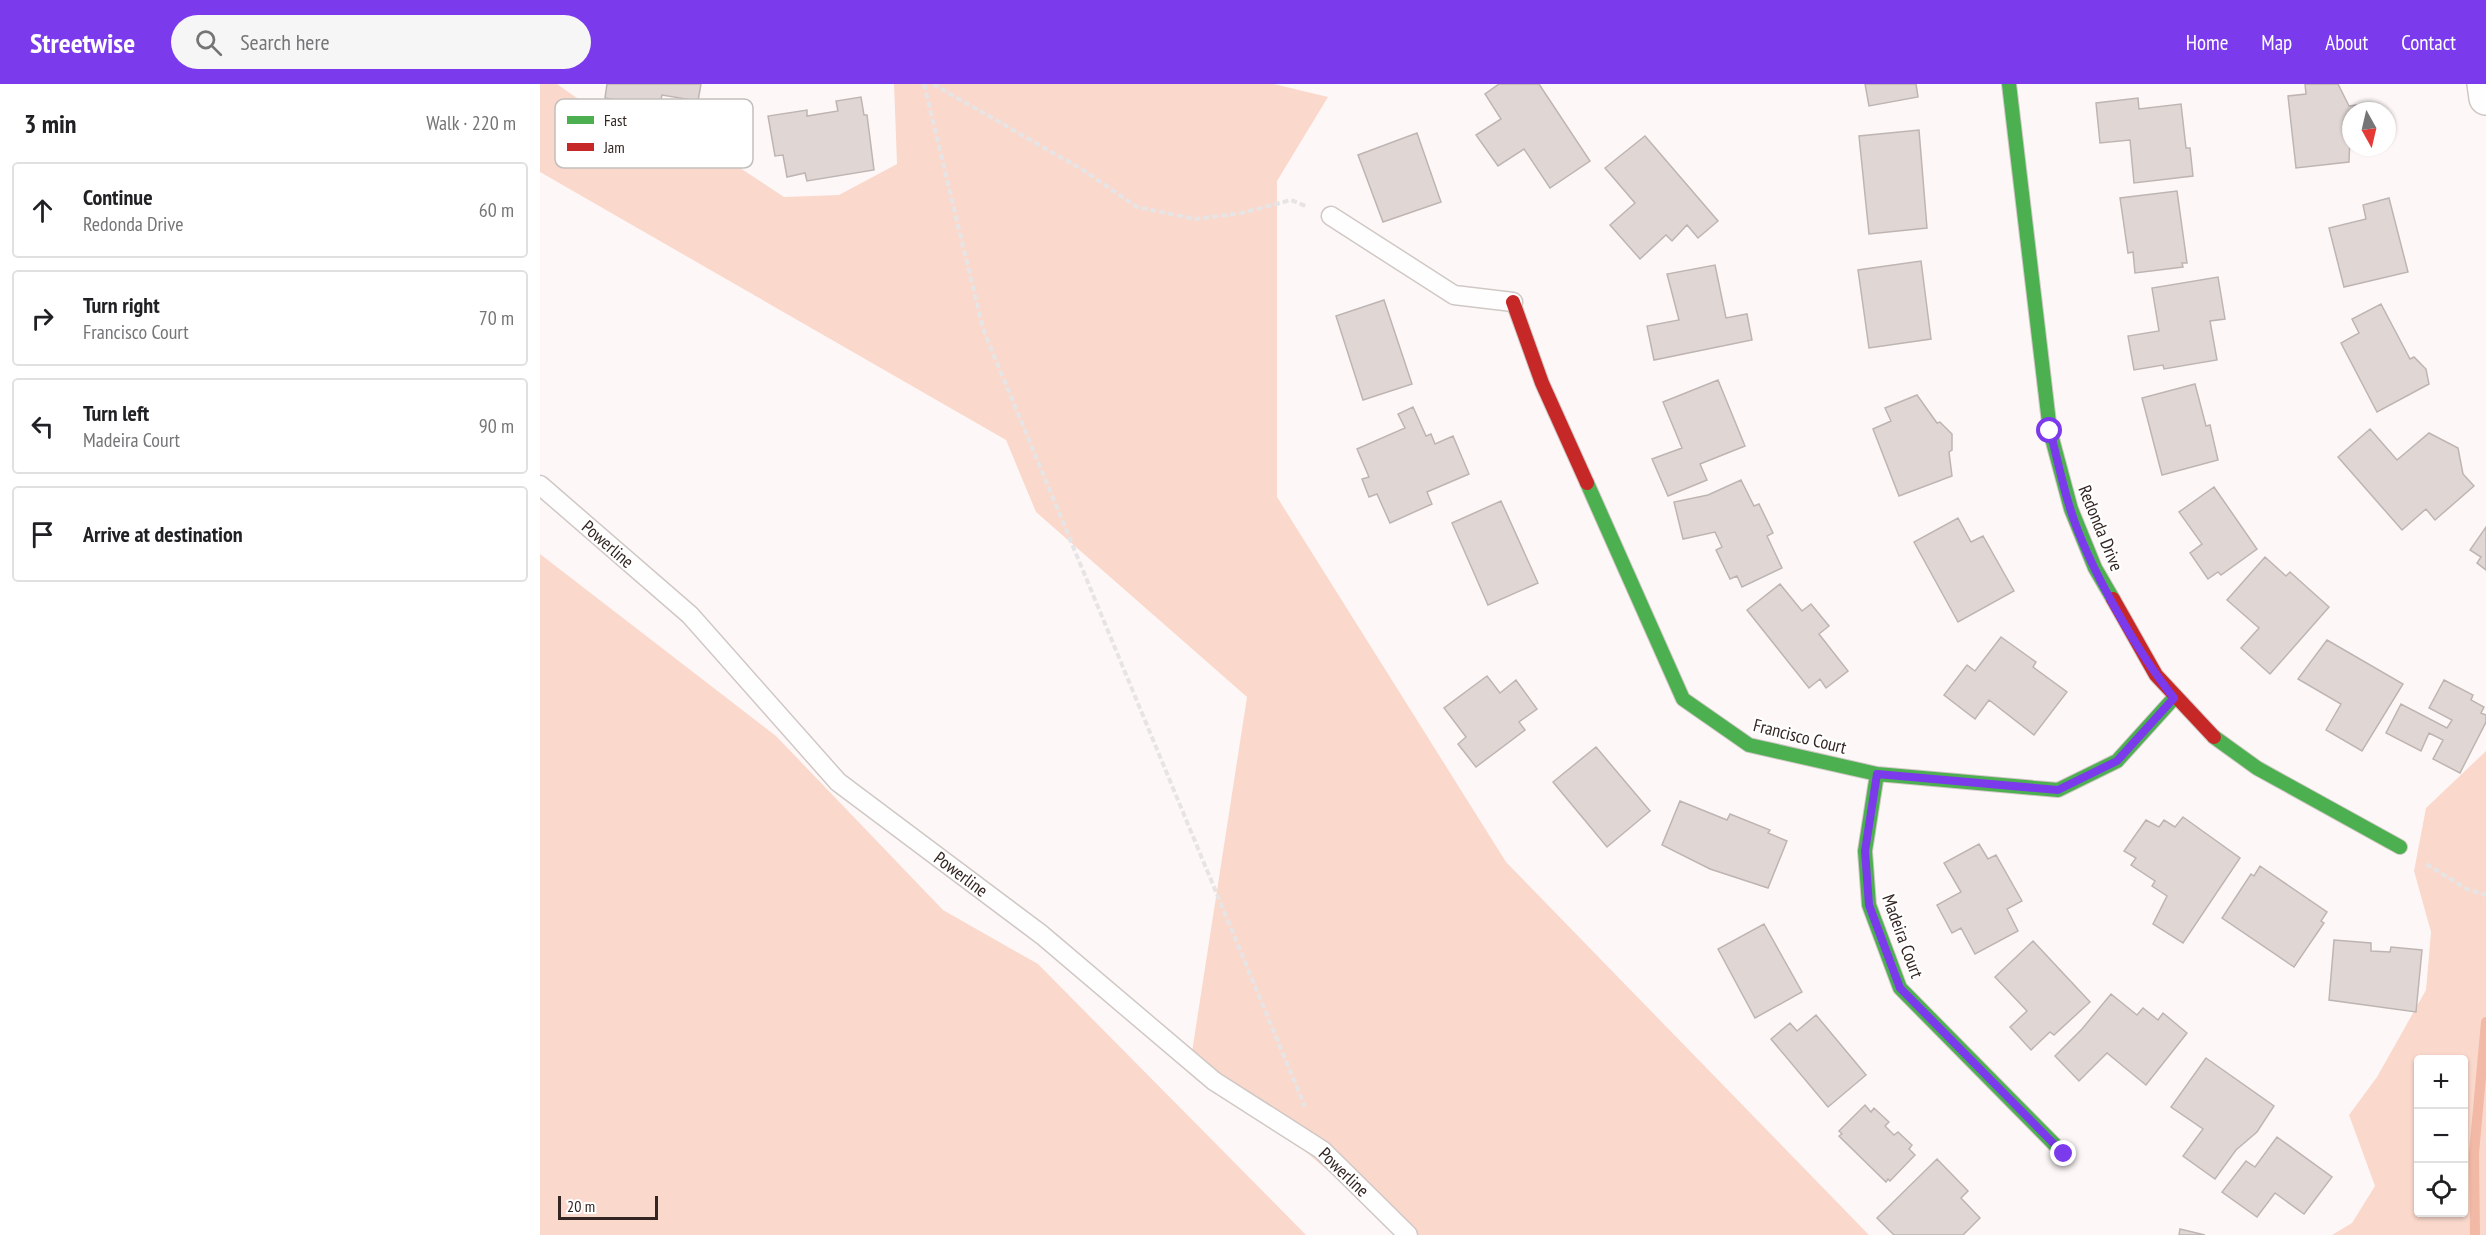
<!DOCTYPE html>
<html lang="en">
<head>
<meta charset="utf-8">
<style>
  body { margin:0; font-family:"PT Sans Narrow",sans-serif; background:#f6f6f6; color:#202124 }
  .controls { position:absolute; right:18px; bottom:18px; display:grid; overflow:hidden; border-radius:6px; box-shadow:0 2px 4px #0004 }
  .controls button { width:54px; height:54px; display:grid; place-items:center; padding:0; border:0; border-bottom:2px solid #e0e0e0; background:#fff; color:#202124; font:30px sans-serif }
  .compass { position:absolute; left:1802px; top:18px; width:54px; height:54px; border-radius:50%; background:#fff; box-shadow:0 2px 4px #0004; rotate:172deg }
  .scale { position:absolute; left:18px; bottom:15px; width:100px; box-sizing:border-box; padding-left:6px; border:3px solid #332521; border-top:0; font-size:16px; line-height:21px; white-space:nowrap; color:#332521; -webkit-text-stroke:4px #fff; paint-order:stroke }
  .stop { position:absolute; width:18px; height:18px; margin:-14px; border:4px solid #7c3aed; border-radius:50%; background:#fff }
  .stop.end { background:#7c3aed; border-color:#fff; box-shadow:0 2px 6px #0008 }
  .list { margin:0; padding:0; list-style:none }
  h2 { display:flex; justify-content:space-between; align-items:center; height:78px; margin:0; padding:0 24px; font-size:26px }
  h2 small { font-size:20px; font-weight:400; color:#757577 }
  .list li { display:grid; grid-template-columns:39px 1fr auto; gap:18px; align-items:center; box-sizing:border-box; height:96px; margin:0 12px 12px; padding:0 12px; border:2px solid #e0e0e0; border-radius:6px }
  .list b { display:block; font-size:22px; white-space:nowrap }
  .list p { margin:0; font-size:20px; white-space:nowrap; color:#757577 }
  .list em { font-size:20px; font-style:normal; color:#757577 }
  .icon { flex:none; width:33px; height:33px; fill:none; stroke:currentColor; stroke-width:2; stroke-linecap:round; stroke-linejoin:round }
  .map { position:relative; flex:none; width:1946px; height:1151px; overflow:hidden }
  header { display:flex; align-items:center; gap:36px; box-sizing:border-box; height:84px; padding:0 30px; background:#7c3aed; color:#fff }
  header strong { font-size:28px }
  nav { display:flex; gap:33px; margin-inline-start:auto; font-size:21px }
  .search { width:420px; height:54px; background:#f6f6f6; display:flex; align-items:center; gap:15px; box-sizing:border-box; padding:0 21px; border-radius:33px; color:#757577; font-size:22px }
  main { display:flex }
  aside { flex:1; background:#fff }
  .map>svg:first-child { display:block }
  .green { fill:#fbd8cc; fill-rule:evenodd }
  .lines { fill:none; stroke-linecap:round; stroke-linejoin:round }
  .stream { stroke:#f1b9a6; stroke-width:10 }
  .building { fill:#e0d6d4; stroke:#beb5b3; stroke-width:1.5 }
  .lane-casing { stroke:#d0c8c5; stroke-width:21 }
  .street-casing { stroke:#d0c8c5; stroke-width:36 }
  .fast-casing { stroke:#d0c8c5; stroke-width:16 }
  .jam-casing { stroke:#d0c8c5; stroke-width:16 }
  .path { stroke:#e6e4e4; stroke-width:4; stroke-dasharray:6 3; stroke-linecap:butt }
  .lane { stroke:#fffefe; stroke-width:18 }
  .street { stroke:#fffefe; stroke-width:33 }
  .fast { stroke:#4caf50; stroke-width:14 }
  .jam { stroke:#c62828; stroke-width:14 }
  .route { stroke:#7c3aed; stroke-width:8 }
  .labels { text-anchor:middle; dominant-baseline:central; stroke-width:4.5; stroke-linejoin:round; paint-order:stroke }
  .street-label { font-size:18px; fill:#332521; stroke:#fff }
  .key { fill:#fff; stroke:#c2bebc; stroke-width:1.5 }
  .key-label { font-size:16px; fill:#332521 }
</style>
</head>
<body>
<header>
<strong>Streetwise</strong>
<div class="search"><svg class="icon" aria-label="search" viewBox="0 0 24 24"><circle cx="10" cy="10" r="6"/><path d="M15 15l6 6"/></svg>Search here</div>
<nav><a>Home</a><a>Map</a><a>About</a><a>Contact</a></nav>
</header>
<main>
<aside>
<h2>3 min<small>Walk · 220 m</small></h2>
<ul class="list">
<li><svg class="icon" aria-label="ahead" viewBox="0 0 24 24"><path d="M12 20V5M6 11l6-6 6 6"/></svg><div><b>Continue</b><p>Redonda Drive</p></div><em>60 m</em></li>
<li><svg class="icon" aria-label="right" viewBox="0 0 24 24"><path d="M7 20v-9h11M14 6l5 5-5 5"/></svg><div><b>Turn right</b><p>Francisco Court</p></div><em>70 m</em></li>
<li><svg class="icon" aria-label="left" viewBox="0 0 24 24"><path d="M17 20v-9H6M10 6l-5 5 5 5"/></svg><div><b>Turn left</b><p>Madeira Court</p></div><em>90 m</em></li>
<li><svg class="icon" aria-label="arrive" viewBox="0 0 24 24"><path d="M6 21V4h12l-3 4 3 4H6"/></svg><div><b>Arrive at destination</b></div></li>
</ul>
</aside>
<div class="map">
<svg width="1946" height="1151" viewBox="0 0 1946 1151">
  <rect width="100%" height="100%" fill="#fdf8f7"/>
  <path class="green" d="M0,0H17L129,79L191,78L244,113L299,111L357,80L354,0H734L788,13L737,97V413L966,778L1329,1151H861L652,968L707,613L496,428L466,356L0,88Z
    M0,470L236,652L403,826L498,880L766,1151H0Z
    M1946,667V1151H1792L1812,1139L1835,1102L1809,1031L1837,993L1886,906L1891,848L1874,787L1886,724ZM1878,976H1924V1128H1878Z"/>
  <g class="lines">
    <path class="stream" d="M1935,1151L1934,1069L1946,938"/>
  </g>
  <path class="building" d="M67,0H161L158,17L122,11L112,52L80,46L85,18L65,14Z
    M959,0H999L1050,77L1010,104L984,65L958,82L936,51L961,35L945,10Z
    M1325,0H1376L1378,13L1329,22Z
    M1765,0H1798L1809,22L1816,21L1818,27H1811L1809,78L1756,84L1748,12L1766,10Z
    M321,13L324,31H327L334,86L267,97L265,89L247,93L243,71L235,72L228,32L267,26V32L298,27L296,17Z
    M1598,14L1599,25L1641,20L1646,64H1650L1653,92L1594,99L1590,56L1560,59L1556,19Z
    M1379,46L1387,144L1329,150L1319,52Z
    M877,49L901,118L843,138L818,71Z
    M1105,52L1178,137L1158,154L1147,141L1132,157L1126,151L1100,175L1070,141L1095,119L1065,84Z
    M1637,107L1647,179H1642L1643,183L1595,189L1593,168L1588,169L1580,114Z
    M1849,114L1868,188L1804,203L1789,144L1826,135L1823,121Z
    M1381,177L1391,255L1329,264L1318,186Z
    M1175,181L1186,234L1207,230L1212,256L1114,276L1107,242L1139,236L1127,190Z
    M1678,193L1685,235L1670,237L1677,276L1624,285L1623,281L1594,286L1588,252L1619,247L1612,204Z
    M844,216L872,300L823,316L796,232Z
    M1841,220L1870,275L1874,273L1886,285L1889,300L1837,328L1801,259L1819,249L1812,235Z
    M1178,296L1205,362L1160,380L1167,396L1128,412L1112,375L1142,364L1123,318Z
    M1655,300L1666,342L1670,341L1678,376L1622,391L1602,314Z
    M1377,311L1397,339L1400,338L1412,350V366L1409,368L1412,392L1359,412L1333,345L1351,337L1345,324Z
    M873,323L886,352L891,350L895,360L913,352L929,390L887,408L892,420L850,439L837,410L829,413L822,395L829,393L817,365L865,344L858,330Z
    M1830,345L1857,376L1889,349L1918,364L1923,390L1934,402L1895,436L1886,425L1862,446L1798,373Z
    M1201,396L1214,422L1219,420L1233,449L1227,452L1242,484L1202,503L1197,492L1190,495L1176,466L1182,463L1175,448L1143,455L1134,418L1168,411Z
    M1674,403L1717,465L1681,491L1678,488L1668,495L1650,469L1662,460L1639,428Z
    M961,417L998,499L948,521L912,439Z
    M1418,434L1431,458L1443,452L1474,507L1418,538L1374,458Z
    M1946,443V486L1937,479L1941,473L1930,466Z
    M1725,473L1746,492L1750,488L1789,523L1730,590L1701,564L1719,544L1687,516Z
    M1240,500L1262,527L1271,520L1289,542L1279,550L1308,587L1286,604L1280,595L1269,604L1207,526Z
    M1461,553L1496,578L1493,583L1527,608L1494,651L1449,616L1435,635L1404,611L1427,581L1435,587Z
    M1787,556L1863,600L1822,667L1786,646L1801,620L1758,595Z
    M947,592L960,609L976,596L997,625L979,638L985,646L936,683L918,660L926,653L904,624Z
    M1904,596L1933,611L1931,616L1944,623L1941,629L1946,631V638L1920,689L1893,675L1903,656L1889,649L1881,667L1846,649L1861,620L1907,644L1912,636L1889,624Z
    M1056,663L1110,727L1067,763L1013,698Z
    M1140,717L1187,736L1190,730L1230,746L1228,749L1247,757L1228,804L1170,785L1122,761Z
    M1643,733L1700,774L1643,859L1613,840L1627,812L1612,802L1615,797L1591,781L1596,774L1584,767L1606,736L1619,743L1624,736L1635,743Z
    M1439,760L1448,775L1456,771L1482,817L1467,825L1478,847L1435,870L1421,844L1412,849L1397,821L1421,808L1404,779Z
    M1720,782L1787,828L1781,837L1784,839L1754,883L1682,834L1711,790L1714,792Z
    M1224,840L1262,908L1215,934L1178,865Z
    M1794,856L1831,859V867L1850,868L1851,863L1882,866L1876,928L1789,916Z
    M1493,857L1550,918L1514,951L1510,948L1491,966L1470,943L1487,927L1455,893Z
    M1571,910L1597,931L1603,924L1618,936L1623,929L1647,949L1606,1001L1567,969L1539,997L1515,972L1542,945Z
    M1276,931L1326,991L1288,1023L1231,955L1250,939L1257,947Z
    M1666,974L1734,1022L1717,1048L1696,1066L1675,1095L1643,1072L1663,1045L1631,1023Z
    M1325,1021L1331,1028L1334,1024L1349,1038L1345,1042L1354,1051L1358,1048L1372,1061L1369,1065L1375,1071L1350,1097L1348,1095L1346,1098L1299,1052L1302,1050L1299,1047Z
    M1737,1053L1792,1093L1764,1130L1735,1109L1717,1133L1682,1108L1706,1077L1715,1083Z
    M1397,1075L1428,1107L1421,1114L1440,1134L1423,1151H1354L1337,1134Z
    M1640,1145L1665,1151H1639Z"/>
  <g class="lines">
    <g class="lane-casing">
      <path id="lane" d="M791,132L914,211L973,218
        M0,401L150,531L298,698L502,851L674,997L782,1066L868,1151"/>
    </g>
    <g class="street-casing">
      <path id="street" d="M1944,0L1946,14"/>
    </g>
    <g class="fast-casing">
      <path id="fast" d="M1469,0L1510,347L1531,425L1555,484L1573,515
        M1047,399L1143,615L1209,661L1337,690L1518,706L1577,677L1634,614
        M1674,653L1717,684L1860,763
        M1337,690L1325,767L1329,821L1360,904L1524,1070"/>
    </g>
    <g class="jam-casing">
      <path id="jam" d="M973,218L1002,299L1047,399
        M1573,515L1616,591L1674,653"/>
    </g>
    <path class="path" d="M384,0L443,245L765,1023
      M393,0L543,86L597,123L655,135L702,129L751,116L768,123
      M1886,780L1927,805L1946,811"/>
    <use href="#lane" class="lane"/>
    <use href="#street" class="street"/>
    <use href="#fast" class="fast"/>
    <use href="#jam" class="jam"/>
  </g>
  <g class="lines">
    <path class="route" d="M1510,347C1517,373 1522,399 1530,424C1547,480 1597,568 1634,614L1577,677L1518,706L1337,690L1325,767L1329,821L1360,904L1524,1070"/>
  </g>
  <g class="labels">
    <g class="street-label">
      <text transform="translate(1561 444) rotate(68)">Redonda Drive</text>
      <text transform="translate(68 460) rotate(41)">Powerline</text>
      <text transform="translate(1260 652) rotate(14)">Francisco Court</text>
      <text transform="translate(421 790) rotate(37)">Powerline</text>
      <text transform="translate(1363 852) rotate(70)">Madeira Court</text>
      <text transform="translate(804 1088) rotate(44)">Powerline</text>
    </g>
  </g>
  <rect x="15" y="15" width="198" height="69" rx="9" class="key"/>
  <rect x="27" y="32" width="27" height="8" fill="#4caf50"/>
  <rect x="27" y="59" width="27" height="8" fill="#c62828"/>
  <g class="key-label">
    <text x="64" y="42">Fast</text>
    <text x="64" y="69">Jam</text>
  </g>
</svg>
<div class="controls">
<button>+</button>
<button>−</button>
<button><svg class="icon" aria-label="locate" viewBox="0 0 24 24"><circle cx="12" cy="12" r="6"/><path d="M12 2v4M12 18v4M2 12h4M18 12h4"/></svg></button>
</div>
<svg class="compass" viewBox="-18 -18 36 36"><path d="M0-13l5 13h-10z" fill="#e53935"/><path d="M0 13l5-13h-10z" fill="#757577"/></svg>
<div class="scale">20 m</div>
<div class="stop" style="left:1510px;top:347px"></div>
<div class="stop end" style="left:1524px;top:1070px"></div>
</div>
</main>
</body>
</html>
